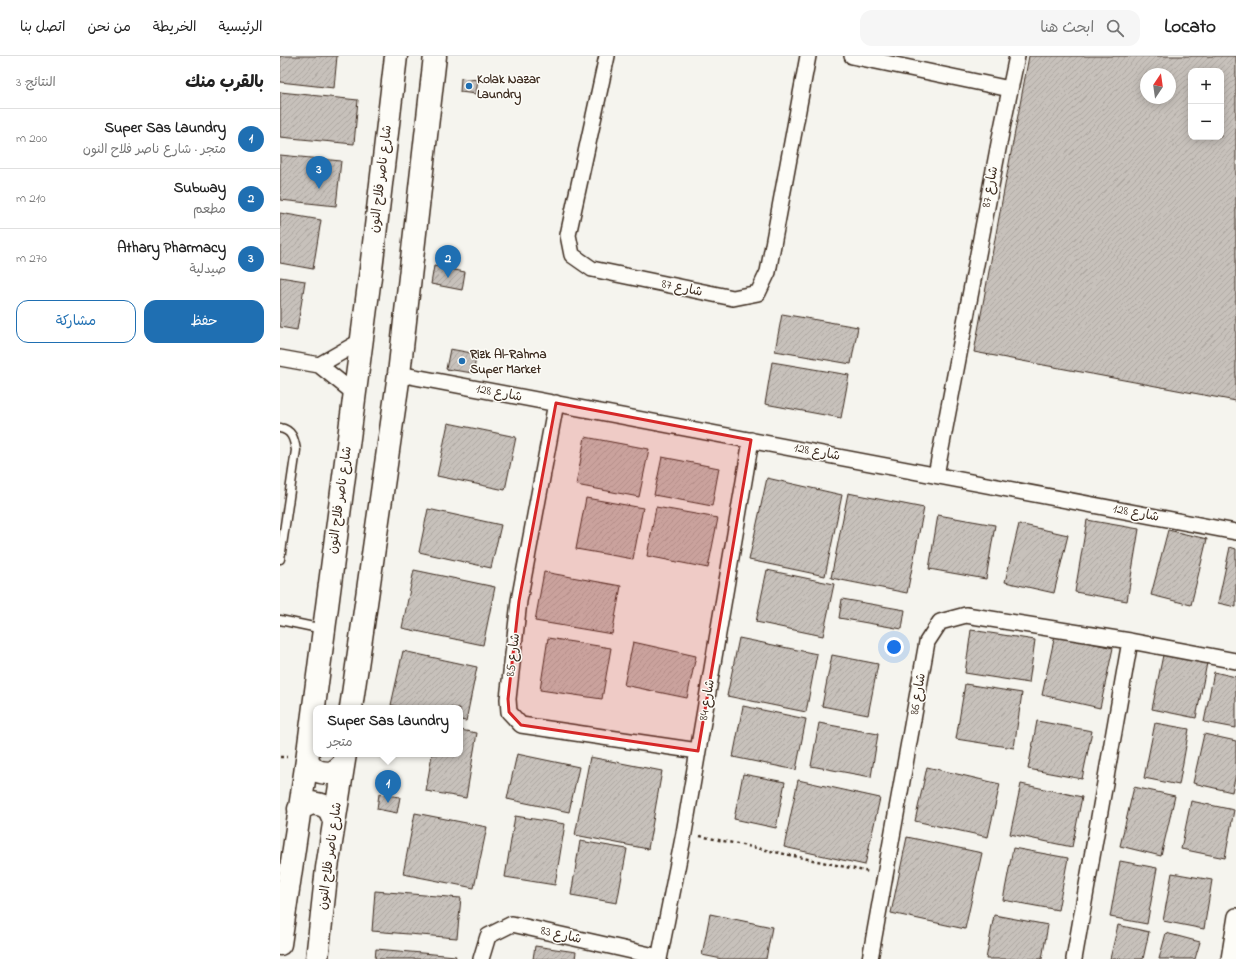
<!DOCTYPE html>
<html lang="ar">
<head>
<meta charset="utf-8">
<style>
  body { margin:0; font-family:"Indie Flower","Playpen Sans Arabic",sans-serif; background:#f6f6f6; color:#222; direction:rtl }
  .controls { position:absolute; right:12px; top:12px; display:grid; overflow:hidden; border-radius:8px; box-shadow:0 2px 10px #0003 }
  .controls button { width:36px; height:36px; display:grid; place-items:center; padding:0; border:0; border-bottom:1px solid #e0e0e0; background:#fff; color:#222; font:20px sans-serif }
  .compass { position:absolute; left:860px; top:12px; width:36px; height:36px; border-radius:50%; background:#fff; box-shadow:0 2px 10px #0003; rotate:13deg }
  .you { position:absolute; left:614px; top:591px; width:14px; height:14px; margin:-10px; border:3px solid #fff; border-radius:50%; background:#1a73e8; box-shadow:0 0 0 6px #1a73e833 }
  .badge { display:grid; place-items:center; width:26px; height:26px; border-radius:50%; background:#1f6fb2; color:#fff; font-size:13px; font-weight:700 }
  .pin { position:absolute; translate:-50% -33px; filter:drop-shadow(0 1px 2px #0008) }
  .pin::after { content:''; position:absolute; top:21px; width:14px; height:12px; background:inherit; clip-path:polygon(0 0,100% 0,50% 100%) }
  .popup { position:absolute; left:33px; top:649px; width:150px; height:52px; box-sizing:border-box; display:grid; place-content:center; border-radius:8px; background:#fff; filter:drop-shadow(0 1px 3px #0005); font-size:13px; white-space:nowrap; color:#767676 }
  .popup b { font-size:15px; color:#222 }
  .popup::after { content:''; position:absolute; left:50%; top:100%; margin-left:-8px; border:8px solid transparent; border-top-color:#fff }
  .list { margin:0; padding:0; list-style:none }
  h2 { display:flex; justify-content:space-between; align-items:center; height:52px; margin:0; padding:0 16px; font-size:17px }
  h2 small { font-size:13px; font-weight:400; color:#767676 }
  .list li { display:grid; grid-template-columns:26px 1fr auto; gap:12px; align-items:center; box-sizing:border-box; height:60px; padding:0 16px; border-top:1px solid #e0e0e0 }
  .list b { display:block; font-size:15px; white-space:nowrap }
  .list p { margin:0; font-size:13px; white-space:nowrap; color:#767676 }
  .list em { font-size:13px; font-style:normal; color:#767676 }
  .actions { display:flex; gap:8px; padding:12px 16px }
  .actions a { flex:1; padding:9px 0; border:1px solid #1f6fb2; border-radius:12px; text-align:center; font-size:14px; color:#1f6fb2 }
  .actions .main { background:#1f6fb2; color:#fff }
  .icon { flex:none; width:22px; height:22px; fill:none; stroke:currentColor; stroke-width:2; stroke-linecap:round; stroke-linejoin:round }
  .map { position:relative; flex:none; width:956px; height:903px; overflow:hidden; direction:ltr }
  header { display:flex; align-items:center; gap:24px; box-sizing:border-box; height:56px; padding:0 20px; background:#fff; border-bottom:1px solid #e0e0e0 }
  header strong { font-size:19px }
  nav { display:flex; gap:22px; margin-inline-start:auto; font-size:14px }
  .search { width:280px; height:36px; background:#f6f6f6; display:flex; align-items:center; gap:10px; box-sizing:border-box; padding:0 14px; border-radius:12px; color:#767676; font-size:15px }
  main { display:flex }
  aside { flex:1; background:#fff }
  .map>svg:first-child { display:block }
  .building { fill:url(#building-hatch); stroke:#3b2a1e; fill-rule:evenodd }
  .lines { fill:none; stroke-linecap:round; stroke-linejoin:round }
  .lane-casing { stroke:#3b2a1e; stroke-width:11 }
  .street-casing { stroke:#3b2a1e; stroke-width:18 }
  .secondary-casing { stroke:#3b2a1e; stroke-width:25 }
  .path { stroke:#3b2a1e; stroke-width:2.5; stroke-dasharray:3 3; stroke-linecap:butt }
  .lane { stroke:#fdfcf7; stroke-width:8 }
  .street { stroke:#fdfcf7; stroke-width:15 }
  .secondary { stroke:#fdfcf7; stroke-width:22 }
  .marked { fill:#d62828; fill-opacity:0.2; stroke:#d62828; stroke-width:3; stroke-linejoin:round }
  .poi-dot { fill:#1f6fb2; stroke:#fdfcf7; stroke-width:1.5 }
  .labels { text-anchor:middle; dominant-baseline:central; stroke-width:3; stroke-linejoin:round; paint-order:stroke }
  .poi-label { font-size:13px; font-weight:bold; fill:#3b2a1e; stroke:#fdfcf7; text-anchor:start }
  .street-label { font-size:13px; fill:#3b2a1e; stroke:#fdfcf7 }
</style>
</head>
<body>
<header>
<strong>Locato</strong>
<div class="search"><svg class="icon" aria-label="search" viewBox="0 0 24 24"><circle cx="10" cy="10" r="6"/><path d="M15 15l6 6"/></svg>ابحث هنا</div>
<nav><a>الرئيسية</a><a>الخريطة</a><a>من نحن</a><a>اتصل بنا</a></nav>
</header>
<main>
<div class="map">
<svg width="956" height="903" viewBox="0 0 956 903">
  <defs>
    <pattern id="building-hatch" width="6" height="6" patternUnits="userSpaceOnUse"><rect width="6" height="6" fill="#c7c1bb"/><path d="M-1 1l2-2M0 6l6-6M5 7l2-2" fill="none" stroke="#aca6a0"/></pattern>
  </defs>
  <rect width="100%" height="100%" fill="#f5f4ee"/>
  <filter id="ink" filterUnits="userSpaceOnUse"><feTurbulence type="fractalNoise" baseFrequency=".025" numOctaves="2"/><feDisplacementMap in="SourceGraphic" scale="8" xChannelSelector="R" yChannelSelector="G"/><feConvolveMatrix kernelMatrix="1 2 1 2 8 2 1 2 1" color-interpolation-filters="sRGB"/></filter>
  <g filter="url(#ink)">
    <path class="building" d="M0,0H57L54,32L0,26Z
      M749,0H956V345L694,296ZM911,15H941V81H911ZM866,18H890V42H866Z
      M181,22L198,24L196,38L180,36Z
      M0,36L78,44L74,88L0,81Z
      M0,99L61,105L56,150L0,144Z
      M0,157L41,164L33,213L0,207Z
      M154,210L185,216L182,234L151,228Z
      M0,221L25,225L17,274L0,271Z
      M502,258L578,271L571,308L495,295Z
      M170,293L197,298L193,317L166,313Z
      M492,306L569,319L561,362L485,348Z
      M168,367L236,381L225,434L157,420Z
      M305,381L369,393L359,441L296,429Z
      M382,401L439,412L432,450L374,439Z
      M487,422L562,439L545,520L469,504Z
      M568,437L644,452L627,537L551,522Z
      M306,442L363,452L353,503L296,493Z
      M376,451L438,462L428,512L367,500Z
      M148,453L221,469L211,512L139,496Z
      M658,459L715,469L706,523L649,513Z
      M807,464L859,473L847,545L795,536Z
      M739,468L788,479L774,537L725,526Z
      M888,474L927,483L911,549L871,539Z
      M950,491L956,493V551L938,547Z
      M134,514L215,531L203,589L122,572Z
      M487,514L554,528L543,580L476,566Z
      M264,516L341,530L332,578L255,565Z
      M562,543L625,554L622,573L559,562Z
      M691,574L755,584L749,627L685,617Z
      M775,579L833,592L820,652L762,639Z
      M268,582L331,592L322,643L260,634Z
      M459,582L537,598L526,656L447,640Z
      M353,586L416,600L407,642L344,629Z
      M123,595L197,611L186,665L180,664V652H125L111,649Z
      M552,599L598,608L588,659L542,650Z
      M883,599L927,607L916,662L872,653Z
      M934,616L956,621V672L924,666Z
      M685,628L742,637L734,692L676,683Z
      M463,650L526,663L516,714L453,701Z
      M757,665L812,675L802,723L748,713Z
      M539,667L598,678L591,721L531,710Z
      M875,667L909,673L899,729L864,722Z
      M180,674L197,677L186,742L146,735L152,698H180Z
      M924,678L956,685V718L952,736L913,727Z
      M237,698L299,711L289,756L227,743Z
      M310,701L382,715L368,793L295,779Z
      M647,711L720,728L708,781L635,765Z
      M463,718L505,726L496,772L454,763Z
      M518,724L600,742L585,809L504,791Z
      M741,728L802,741L792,791L730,778Z
      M854,731L895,740L881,800L840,790Z
      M99,738L120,741L117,757L97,753Z
      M911,745L954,754L945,802L901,793Z
      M135,757L207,771L194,832L123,818Z
      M235,760L285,768L275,829L225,821Z
      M627,781L702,797L685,873L611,857Z
      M300,785L347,793L337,847L291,839Z
      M733,792L788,802L778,854L723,844Z
      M840,805L877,812L867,868L830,861Z
      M892,817L932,824L924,873L883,865Z
      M95,835L181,842L177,882L92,875Z
      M430,858L492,871L486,903H442L422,899Z
      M714,859L768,869L762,903H706Z
      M838,869L869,876L863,903H830Z
      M886,877L920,886L915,903H879Z
      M255,890L296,896L295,903H253Z
      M96,893L176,900L175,903H95Z"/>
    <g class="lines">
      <g class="lane-casing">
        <path id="lane" d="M0,372C12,374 14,383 16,394L0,503
          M0,564L43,573"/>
      </g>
      <g class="street-casing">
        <path id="street" d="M327,0L288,179L292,199L312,213L453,242L478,237L488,216L528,0
          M572,0L730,33
          M0,302L39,309L74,337
          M39,309L81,285
          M119,318L956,476
          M276,347L239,545L228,643L229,656L241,669L418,695
          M656,419L721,77L737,0
          M201,903L208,880L232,868L379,901
          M379,903L404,777L471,384
          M590,903L647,586L660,566L686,559L850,585L956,605
          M794,903L850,585
          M949,903L956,860"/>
      </g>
      <g class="secondary-casing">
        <path id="secondary" d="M71,652L119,318L155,0
          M27,704C34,715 38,717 52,717L63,709
          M19,753L32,747L42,749L49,753L54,764
          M0,888L27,704L91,213L116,0
          M37,903L47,812L65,698"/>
      </g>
      <path class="path" d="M0,701H7
        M420,780L589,816"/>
      <use href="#lane" class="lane"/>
      <use href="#street" class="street"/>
      <use href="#secondary" class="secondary"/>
    </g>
  </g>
  <path class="marked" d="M276,347L471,384L418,695L241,669L229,656L228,643L239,545Z"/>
  <g class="poi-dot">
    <circle cx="189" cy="30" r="4"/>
    <circle cx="182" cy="305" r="4"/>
  </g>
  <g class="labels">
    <g class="poi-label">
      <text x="197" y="23">Kolak Nazar<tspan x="197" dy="15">Laundry</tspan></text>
      <text x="190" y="298">Rizk Al-Rahma<tspan x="190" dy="15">Super Market</tspan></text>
    </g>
    <g class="street-label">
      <text transform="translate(101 123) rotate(-83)">شارع ناصر فلاح النون</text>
      <text transform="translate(710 131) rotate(-79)">شارع 87</text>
      <text transform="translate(402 232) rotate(12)">شارع 87</text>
      <text transform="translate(219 337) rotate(11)">شارع 128</text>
      <text transform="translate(537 396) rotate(11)">شارع 128</text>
      <text transform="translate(60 444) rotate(-82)">شارع ناصر فلاح النون</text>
      <text transform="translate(856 457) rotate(11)">شارع 128</text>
      <text transform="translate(233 599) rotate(-83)">شارع 85</text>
      <text transform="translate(638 638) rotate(-80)">شارع 86</text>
      <text transform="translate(427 644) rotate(-80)">شارع 84</text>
      <text transform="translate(50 800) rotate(-82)">شارع ناصر فلاح النون</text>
      <text transform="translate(281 879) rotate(13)">شارع 83</text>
    </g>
  </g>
</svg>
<div class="controls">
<button>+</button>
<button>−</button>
</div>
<svg class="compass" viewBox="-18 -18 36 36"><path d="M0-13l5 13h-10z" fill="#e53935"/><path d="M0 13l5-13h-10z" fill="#767676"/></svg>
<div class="you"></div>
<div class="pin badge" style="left:108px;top:747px">1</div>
<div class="popup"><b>Super Sas Laundry</b>متجر</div>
<div class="pin badge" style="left:168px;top:222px">2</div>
<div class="pin badge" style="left:39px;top:133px">3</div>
</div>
<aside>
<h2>بالقرب منك<small>النتائج: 3</small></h2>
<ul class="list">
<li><span class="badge">1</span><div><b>Super Sas Laundry</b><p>متجر · شارع ناصر فلاح النون</p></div><em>200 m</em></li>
<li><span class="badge">2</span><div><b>Subway</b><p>مطعم</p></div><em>210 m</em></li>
<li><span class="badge">3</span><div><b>Athary Pharmacy</b><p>صيدلية</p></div><em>270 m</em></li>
</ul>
<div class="actions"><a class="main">حفظ</a><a>مشاركة</a></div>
</aside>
</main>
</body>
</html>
